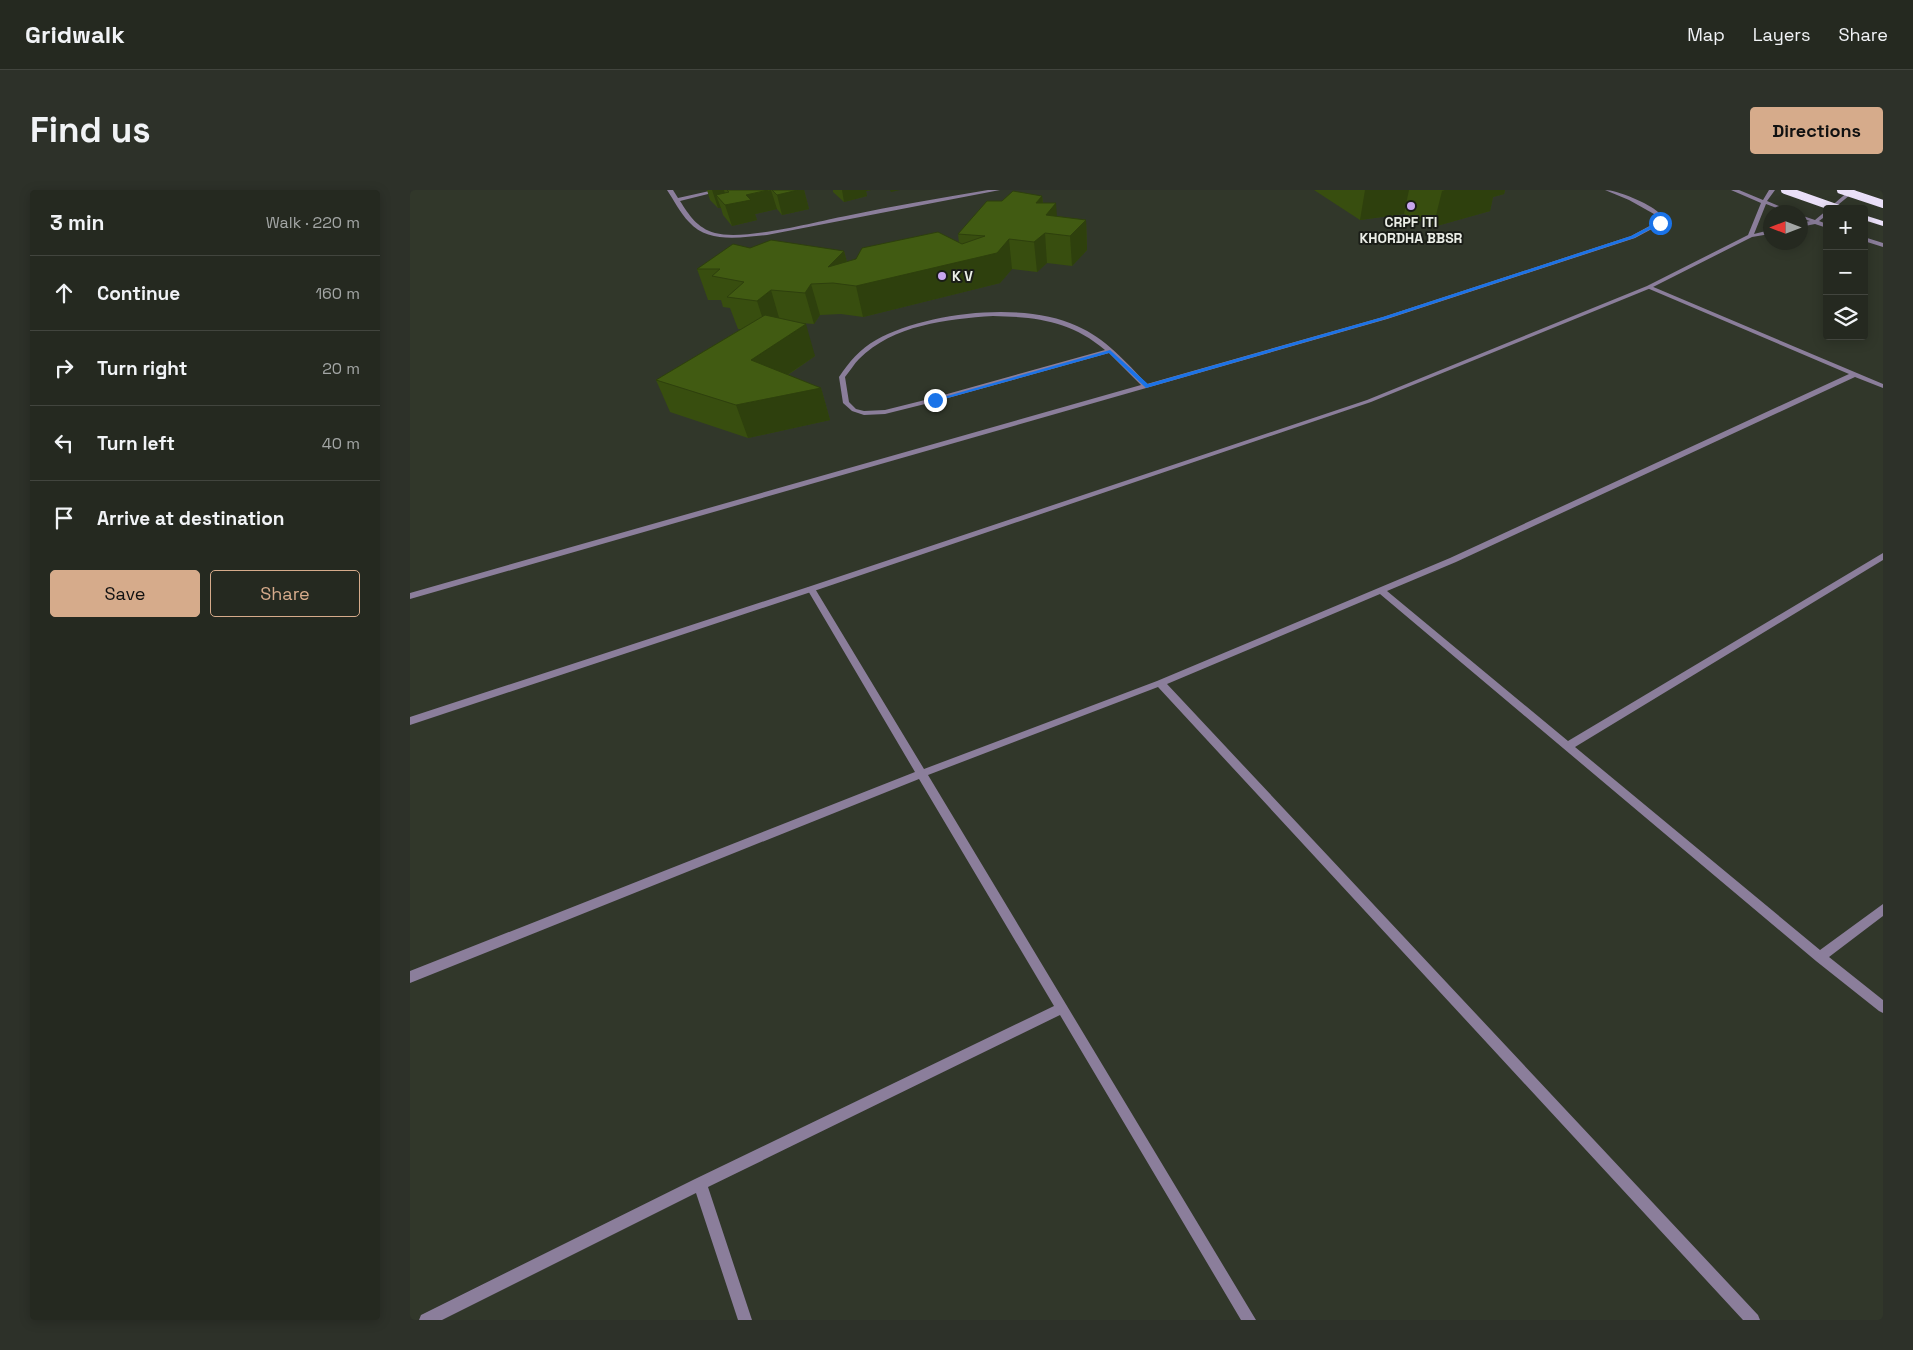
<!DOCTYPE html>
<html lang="en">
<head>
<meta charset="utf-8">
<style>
  body { margin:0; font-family:"Space Grotesk",sans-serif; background:#2d3129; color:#f1f3f6 }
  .controls { position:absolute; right:15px; top:15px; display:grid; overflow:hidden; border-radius:5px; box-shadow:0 2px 12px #0003 }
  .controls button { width:45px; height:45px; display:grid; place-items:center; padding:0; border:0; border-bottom:1px solid #42453e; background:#252920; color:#f1f3f6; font:25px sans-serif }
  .compass { position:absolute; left:1353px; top:15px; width:45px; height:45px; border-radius:50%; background:#252920; box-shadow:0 2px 12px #0003; rotate:270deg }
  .stop { position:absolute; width:15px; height:15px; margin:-11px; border:4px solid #1a73e8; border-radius:50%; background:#fff }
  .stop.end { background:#1a73e8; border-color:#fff; box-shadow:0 1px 5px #0008 }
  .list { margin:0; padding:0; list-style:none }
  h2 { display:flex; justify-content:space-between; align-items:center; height:65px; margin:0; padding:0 20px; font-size:21px }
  h2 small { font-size:16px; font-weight:400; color:#a3a6a5 }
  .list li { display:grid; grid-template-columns:32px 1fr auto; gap:15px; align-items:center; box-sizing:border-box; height:75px; padding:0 20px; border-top:1px solid #42453e }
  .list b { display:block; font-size:19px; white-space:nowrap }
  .list em { font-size:16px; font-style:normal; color:#a3a6a5 }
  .actions { display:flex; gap:10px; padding:15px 20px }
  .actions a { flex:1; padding:11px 0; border:1px solid #d6ab8b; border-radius:5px; text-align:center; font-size:18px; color:#d6ab8b }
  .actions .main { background:#d6ab8b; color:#111 }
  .icon { flex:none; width:28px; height:28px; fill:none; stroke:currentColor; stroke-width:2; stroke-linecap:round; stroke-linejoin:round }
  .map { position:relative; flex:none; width:1473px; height:1130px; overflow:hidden; border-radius:5px }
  header { display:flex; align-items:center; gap:30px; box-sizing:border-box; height:70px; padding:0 25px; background:#252920; border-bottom:1px solid #42453e }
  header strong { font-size:24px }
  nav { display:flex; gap:28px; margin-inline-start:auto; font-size:18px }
  .intro { display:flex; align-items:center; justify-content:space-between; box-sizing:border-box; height:120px; padding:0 30px }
  h1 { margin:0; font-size:35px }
  .button { padding:12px 22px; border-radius:5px; background:#d6ab8b; color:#111; font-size:18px; font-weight:700 }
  main { display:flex; gap:30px; padding:0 30px }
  aside { flex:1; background:#252920; border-radius:5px; box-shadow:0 2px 12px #0003 }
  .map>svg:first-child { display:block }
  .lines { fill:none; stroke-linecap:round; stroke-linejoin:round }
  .service { fill:#8b7e9b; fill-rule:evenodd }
  .minor { fill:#8b7e9b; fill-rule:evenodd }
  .tertiary { fill:#8b7e9b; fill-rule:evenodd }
  .trunk { fill:#eae0f8; fill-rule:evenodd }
  .trunk-bridge { stroke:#eae0f8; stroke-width:8 }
  .wall { fill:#384e0f }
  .shaded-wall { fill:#2e400d }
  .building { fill:#415b12; stroke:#2e400d }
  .route { fill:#1a73e8 }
  .poi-dot { fill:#c8a6ef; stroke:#1a1d17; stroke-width:2 }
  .labels { text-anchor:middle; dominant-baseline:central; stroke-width:4; stroke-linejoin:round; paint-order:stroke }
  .far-poi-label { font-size:14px; font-weight:bold; fill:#ebeee7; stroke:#1a1d17 }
</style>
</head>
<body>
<header>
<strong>Gridwalk</strong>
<nav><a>Map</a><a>Layers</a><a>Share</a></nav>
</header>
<div class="intro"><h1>Find us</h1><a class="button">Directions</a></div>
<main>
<aside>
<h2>3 min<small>Walk · 220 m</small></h2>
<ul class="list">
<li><svg class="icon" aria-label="ahead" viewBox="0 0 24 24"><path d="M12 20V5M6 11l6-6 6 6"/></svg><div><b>Continue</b></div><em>160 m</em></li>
<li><svg class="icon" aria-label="right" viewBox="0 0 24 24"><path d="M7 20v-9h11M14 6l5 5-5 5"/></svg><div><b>Turn right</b></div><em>20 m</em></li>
<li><svg class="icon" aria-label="left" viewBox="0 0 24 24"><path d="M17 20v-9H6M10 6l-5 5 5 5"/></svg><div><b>Turn left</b></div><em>40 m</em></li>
<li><svg class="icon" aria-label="arrive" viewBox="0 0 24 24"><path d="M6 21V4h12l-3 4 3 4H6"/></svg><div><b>Arrive at destination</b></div></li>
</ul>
<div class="actions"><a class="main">Save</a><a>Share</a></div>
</aside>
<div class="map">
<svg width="1473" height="1130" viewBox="0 0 1473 1130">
  <rect width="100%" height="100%" fill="#31372a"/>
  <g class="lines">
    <path class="service" d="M257,0H263L268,8L304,0H314L270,11C279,25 287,38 305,43C335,51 404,32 436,26C483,16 531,8 578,0H590L357,45C332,47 298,54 279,32C270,23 264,10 257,0Z
      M1195,0C1207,0 1240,14 1248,22C1250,24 1251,30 1253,33L1225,48L977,129L0,409V403L731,195L699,163L527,211L475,224L454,225L442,221L433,213L429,187C439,172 450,159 466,150C517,122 614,111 667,136C695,148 716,172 737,194L973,127L1221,46L1247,32L1244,24L1219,10ZM583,126C627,127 661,131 695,160L523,208L475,220L454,221L446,219L439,212L435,187C440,181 444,174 449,169C483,135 537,129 583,126Z"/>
    <path class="minor" d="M1237,96H1241L1473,194V198L1445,187L1046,372L977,401L1158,551L1473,363V370L1165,557L1410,760L1473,714V726L1419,767L1473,810V823L1469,821L1406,771L970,404L757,494L1348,1125L1350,1130H1333L748,497L518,585L846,1130H831L650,825L298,997L342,1130H328L286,1003L32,1130H9L11,1125L285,989L644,816L509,589L0,793V781L505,582L397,399L398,397H404L514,579L747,491L1040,368L1439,184L1237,98Z"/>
    <path class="tertiary" d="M1321,0H1329L1353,10L1359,0H1365L1357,11L1383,22H1377L1356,14L1344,44L1360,40V44L1342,47L1241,98L961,212L404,401L0,535V527L398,397L957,210L1237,96L1338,45L1351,13Z
      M1440,0H1446L1423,19H1418Z
      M1417,20V25L1409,31L1417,34V38L1405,34L1390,37V33L1400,31L1390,28V25L1405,30Z
      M1454,47L1473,53V57L1454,51Z"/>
    <path class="trunk" d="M1454,25L1473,31V36L1454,30Z"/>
    <path class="trunk-bridge" d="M1375,0L1429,19
      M1431,0L1473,14"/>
  </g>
  <path class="wall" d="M297,0H394L399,19L372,25L367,19L345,24L347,30L322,36L313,25L311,18H308L300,10Z
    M423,0H461L456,1L457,6L434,12L423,2Z
    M904,0H1095L1094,4L1083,7L1080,21L1023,37L994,24L950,30Z
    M632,6L633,13L647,26L676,30L677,60L662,76L637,73L627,82L602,79L590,93L453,127L431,124L410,125L404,134L390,133L405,166L378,185L411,198L420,230L338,248L260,222L246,190L331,139H328L320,118L313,117L311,110H298L287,79L340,58L434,61L437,72L549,53L548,44L592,11Z"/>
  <path class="shaded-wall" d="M302,0H314L318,15L336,5L361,0L367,19L345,24L347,30L322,36L315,15L306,5L311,18H308Z
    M388,0H394L399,19L372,25L367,5Z
    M432,0H461L456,1L457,6L434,12Z
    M480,0H490L481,2Z
    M955,0H999L994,24L950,30Z
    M1035,0H1095L1094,4L1083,7L1080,21L1023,37L1032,1Z
    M632,6L635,35L626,13Z
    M646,13L648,42L636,25Z
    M676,30L677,60L662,76L660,46Z
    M635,43L637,73L627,82L624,52Z
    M599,49L602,79L590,93L453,127L446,96Z
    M434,61L442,91L418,77Z
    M401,94L410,125L404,134L395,103Z
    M361,100L370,131L357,142L347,111Z
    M396,134L405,166L352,202L341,170Z
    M411,198L420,230L338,248L326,215Z"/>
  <path class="building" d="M317,0H358L336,5L341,10L315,15L306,5L319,2Z
    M362,0H388L367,5Z
    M603,1L632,6L626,13H646L636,25L676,30L660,46L635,43L624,52L599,49L587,63L446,96L423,93L401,94L395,103L361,100L347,111L317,107L334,92L302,86L310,79H287L323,54L340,58L361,50L434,61L418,77L446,69L452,58L528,42L552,54L575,46L548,44L577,11H592Z
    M355,125L396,134L341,170L411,198L326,215L246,190Z"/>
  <path class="route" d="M1248,32L1252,33L1224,48L976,129L736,198L699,163L527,211L523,210L700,160L738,194L973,127L1221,46Z"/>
  <g class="poi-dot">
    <circle cx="1001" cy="16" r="5"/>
    <circle cx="532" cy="86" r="5"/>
  </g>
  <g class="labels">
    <g class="far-poi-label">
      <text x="1001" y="32">CRPF ITI<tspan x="1001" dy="16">KHORDHA BBSR</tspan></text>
      <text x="542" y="86" text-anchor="start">K V</text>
    </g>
  </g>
</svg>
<div class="controls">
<button>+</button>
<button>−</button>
<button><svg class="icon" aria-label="layers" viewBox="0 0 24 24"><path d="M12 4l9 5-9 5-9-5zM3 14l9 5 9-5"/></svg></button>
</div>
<svg class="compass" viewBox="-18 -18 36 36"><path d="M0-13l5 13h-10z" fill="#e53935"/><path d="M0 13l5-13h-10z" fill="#a3a6a5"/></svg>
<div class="stop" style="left:1250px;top:33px"></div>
<div class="stop end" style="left:525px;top:210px"></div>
</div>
</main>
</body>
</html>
